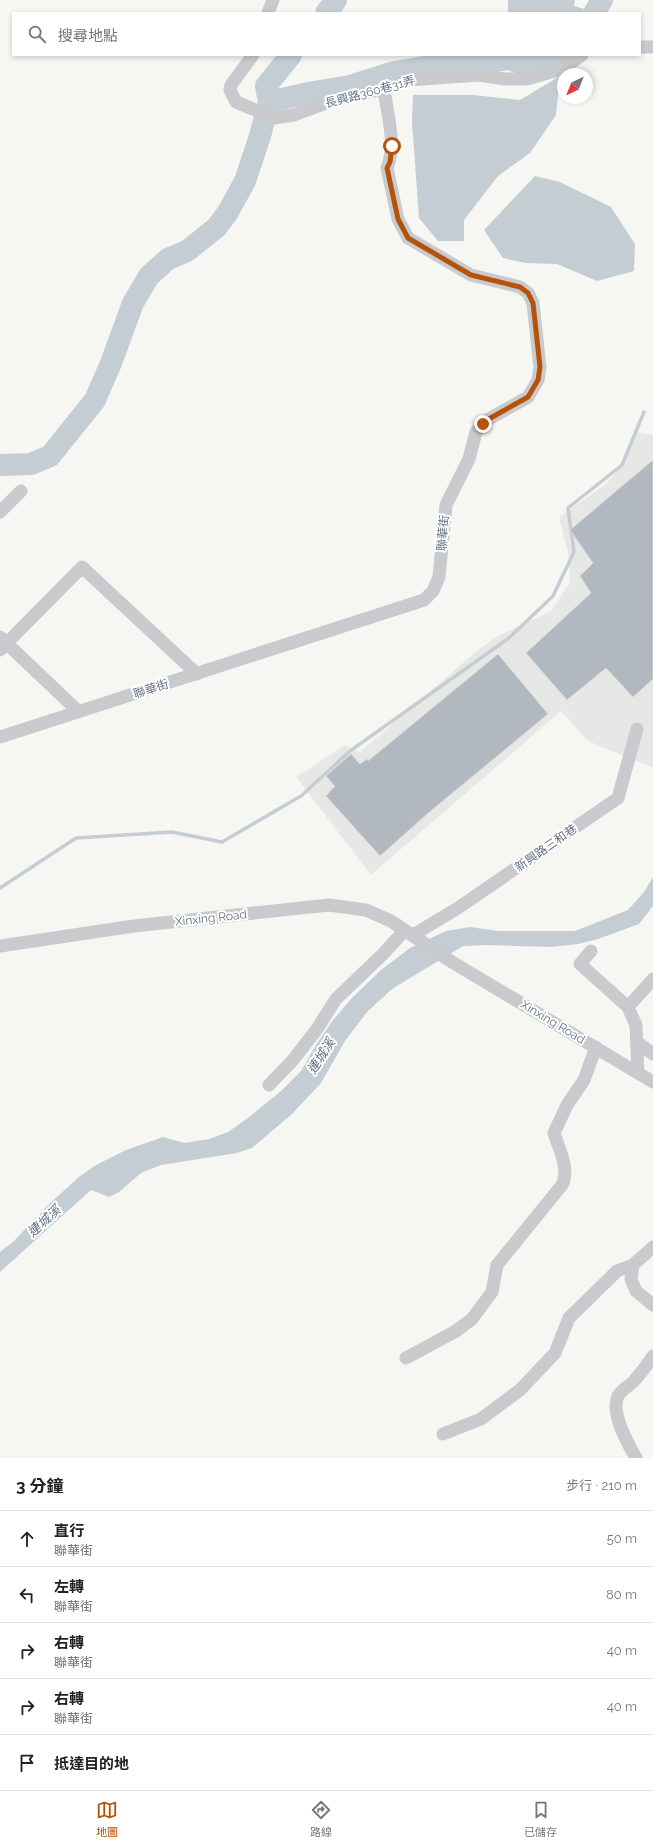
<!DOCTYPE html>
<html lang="zh-TW">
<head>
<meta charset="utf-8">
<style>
  body { margin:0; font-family:Raleway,"Noto Sans TC",sans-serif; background:#f6f6f6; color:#222 }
  .compass { position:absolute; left:557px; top:68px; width:36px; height:36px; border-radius:50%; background:#fff; box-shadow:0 2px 6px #0003; rotate:223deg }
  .stop { position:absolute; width:12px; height:12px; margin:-9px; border:3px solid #b45309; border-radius:50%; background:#fff }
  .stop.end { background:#b45309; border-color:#fff; box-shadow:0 1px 4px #0008 }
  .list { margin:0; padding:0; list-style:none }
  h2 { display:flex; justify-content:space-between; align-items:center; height:52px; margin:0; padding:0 16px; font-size:17px }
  h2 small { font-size:13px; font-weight:400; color:#767676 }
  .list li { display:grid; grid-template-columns:26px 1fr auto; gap:12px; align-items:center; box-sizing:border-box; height:56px; padding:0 16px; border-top:1px solid #e0e0e0 }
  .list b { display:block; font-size:15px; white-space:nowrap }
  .list p { margin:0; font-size:13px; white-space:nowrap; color:#767676 }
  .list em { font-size:13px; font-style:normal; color:#767676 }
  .icon { flex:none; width:22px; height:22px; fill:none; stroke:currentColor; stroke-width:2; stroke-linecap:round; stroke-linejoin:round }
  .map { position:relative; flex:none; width:653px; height:1458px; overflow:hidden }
  .search { position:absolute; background:#fff; box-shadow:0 2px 6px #0003; left:12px; right:12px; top:12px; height:44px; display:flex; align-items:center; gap:10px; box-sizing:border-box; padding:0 14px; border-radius:0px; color:#767676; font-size:15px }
  .sheet { height:332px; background:#fff }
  nav { display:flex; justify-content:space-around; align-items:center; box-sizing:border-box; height:56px; border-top:1px solid #e0e0e0; background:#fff; font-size:11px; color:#767676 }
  nav a { display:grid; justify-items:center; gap:2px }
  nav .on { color:#b45309 }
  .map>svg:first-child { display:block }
  .built { fill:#e7e7e6 }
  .water { fill:#c5cdd4 }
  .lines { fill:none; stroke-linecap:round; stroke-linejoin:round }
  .stream { stroke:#c5cdd4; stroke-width:3.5 }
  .river { stroke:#c5cdd4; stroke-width:22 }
  .building { fill:#b2b8bf; stroke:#d7d8d5 }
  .minor { stroke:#c8cace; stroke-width:13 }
  .route { stroke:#b45309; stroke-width:5 }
  .labels { text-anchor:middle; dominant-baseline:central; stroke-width:4; stroke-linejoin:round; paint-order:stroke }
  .street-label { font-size:12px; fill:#627087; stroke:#fff }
  .water-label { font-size:13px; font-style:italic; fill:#5e7383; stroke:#fff }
</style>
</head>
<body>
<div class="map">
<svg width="653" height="1458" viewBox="0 0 653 1458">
  <rect width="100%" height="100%" fill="#f6f7f2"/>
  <path class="built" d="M635,432L653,435V768L588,741L561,711L371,875L296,777L345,745L360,752L479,649L498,636L551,611L570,582L568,552L559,517L606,484L624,462Z"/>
  <path class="water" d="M508,0H575L574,6L584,9L582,13H508Z
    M560,76L556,115L530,153L498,176L464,220V241H438L419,218L412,122L413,95H474L520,100Z
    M535,176L560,182L611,207L635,244L634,271L597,281L557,264L525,263L503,258L484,230Z
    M653,877V906L639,924L598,939L578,944L551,947L487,945L463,946L392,989L367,1012L345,1041L321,1083L292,1114L252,1148L237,1153L161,1165L141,1173L119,1192L109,1197L91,1190L0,1272V1252L14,1241L47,1206L79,1177L96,1165L126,1150L163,1137L185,1143L209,1139L228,1132L248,1118L281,1091L301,1071L316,1045L333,1020L352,998L381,970L410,948L446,931L470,927L498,931H575L628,910L644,892Z"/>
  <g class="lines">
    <path class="stream" d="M0,888L76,838L172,832L222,842L301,796L350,751L509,638L553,596L574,552L568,508L622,465L644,412"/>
    <path class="river" d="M326,13L336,0
      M594,13L602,0
      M269,102L266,86L291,55
      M0,465L31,464L50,456L95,400L111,363L133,303L149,276L168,259L187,251L217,227L228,212L245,181L260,136L269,102L308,93L350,86L394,72L430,66L469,64L510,59L529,67L557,62L565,55"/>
  </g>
  <path class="building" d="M653,460V679L633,697L606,668L567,700L526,653L591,593L580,576L593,563L570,530Z
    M498,654L548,714L427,814L380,856L326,796L335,786L326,776L351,754L360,764L367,759L368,761Z"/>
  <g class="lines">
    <path class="minor" d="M268,13L273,0
      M640,47H653
      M253,55L231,85L230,90L236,102L274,118L294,115L337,99L384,89L409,80L479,75L505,79H527L562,69L582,55
      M0,512L21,491
      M0,637L79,712
      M0,650L82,567L197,674
      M0,737L424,600L433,591L439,577L446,505L469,459L476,432L487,420L528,397L538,380L540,367L533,303L528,293L520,287L471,275L408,238L398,219L387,168C397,144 387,114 384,89
      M413,935L458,908L618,798L637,729
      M0,946L134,926L329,905L366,910L391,921L452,962L653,1082
      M591,951L580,964L628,1007L636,1025L638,1073
      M628,1007L653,979
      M637,1042L653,1054
      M269,1085L293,1060L317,1029L336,999L383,954L405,930
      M653,1247L633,1265L631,1279L636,1291L653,1305
      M406,1358L456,1331L472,1319L492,1292L497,1265L562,1185C570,1169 559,1149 554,1133L567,1105L584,1080L596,1047
      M443,1434L481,1419L520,1390L555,1353L569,1318L617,1271L633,1265
      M636,1458C628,1444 610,1413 618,1396C621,1390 629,1386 634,1381C641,1373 647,1365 653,1356"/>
  </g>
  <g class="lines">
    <path class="route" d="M392,146L390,162L387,168L398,219L408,238L471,275L520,287L528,293L533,303L540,367L538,380L528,397L487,420L483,424"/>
  </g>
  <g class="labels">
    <g class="street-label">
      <text transform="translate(370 92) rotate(-15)">長興路360巷31弄</text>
      <text transform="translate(443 533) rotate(-85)">聯華街</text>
      <text transform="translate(151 689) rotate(-18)">聯華街</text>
      <text transform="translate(546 848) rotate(-35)">新興路三和巷</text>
      <text transform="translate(211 918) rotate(-6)">Xinxing Road</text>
      <text transform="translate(553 1022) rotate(31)">Xinxing Road</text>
    </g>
    <g class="water-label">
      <text transform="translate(321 1056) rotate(-57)">連城溪</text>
      <text transform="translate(44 1221) rotate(-42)">連城溪</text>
    </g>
  </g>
</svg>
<svg class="compass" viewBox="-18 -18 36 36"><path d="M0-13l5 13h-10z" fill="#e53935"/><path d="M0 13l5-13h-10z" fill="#767676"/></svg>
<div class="stop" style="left:392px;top:146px"></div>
<div class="stop end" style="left:483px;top:424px"></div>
<div class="search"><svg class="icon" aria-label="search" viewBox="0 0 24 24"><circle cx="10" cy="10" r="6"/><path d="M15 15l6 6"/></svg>搜尋地點</div>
</div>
<section class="sheet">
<h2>3 分鐘<small>步行 · 210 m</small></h2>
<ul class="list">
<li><svg class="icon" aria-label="ahead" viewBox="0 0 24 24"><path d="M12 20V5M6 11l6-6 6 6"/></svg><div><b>直行</b><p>聯華街</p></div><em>50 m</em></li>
<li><svg class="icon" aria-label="left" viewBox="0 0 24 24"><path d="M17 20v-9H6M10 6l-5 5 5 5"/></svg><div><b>左轉</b><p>聯華街</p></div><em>80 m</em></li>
<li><svg class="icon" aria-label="right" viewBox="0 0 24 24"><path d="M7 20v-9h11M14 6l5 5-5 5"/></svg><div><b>右轉</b><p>聯華街</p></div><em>40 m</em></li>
<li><svg class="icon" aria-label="right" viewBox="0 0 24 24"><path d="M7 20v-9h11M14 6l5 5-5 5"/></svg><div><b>右轉</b><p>聯華街</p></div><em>40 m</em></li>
<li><svg class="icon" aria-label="arrive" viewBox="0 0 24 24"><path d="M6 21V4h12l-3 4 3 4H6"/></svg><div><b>抵達目的地</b></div></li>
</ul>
</section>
<nav>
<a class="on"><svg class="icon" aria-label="map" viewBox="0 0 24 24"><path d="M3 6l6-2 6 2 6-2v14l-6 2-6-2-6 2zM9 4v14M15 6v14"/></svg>地圖</a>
<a><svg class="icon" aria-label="directions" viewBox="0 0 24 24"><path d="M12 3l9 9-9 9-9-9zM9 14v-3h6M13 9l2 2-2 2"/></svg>路線</a>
<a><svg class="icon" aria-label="saved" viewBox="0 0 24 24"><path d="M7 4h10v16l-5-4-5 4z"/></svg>已儲存</a>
</nav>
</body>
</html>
